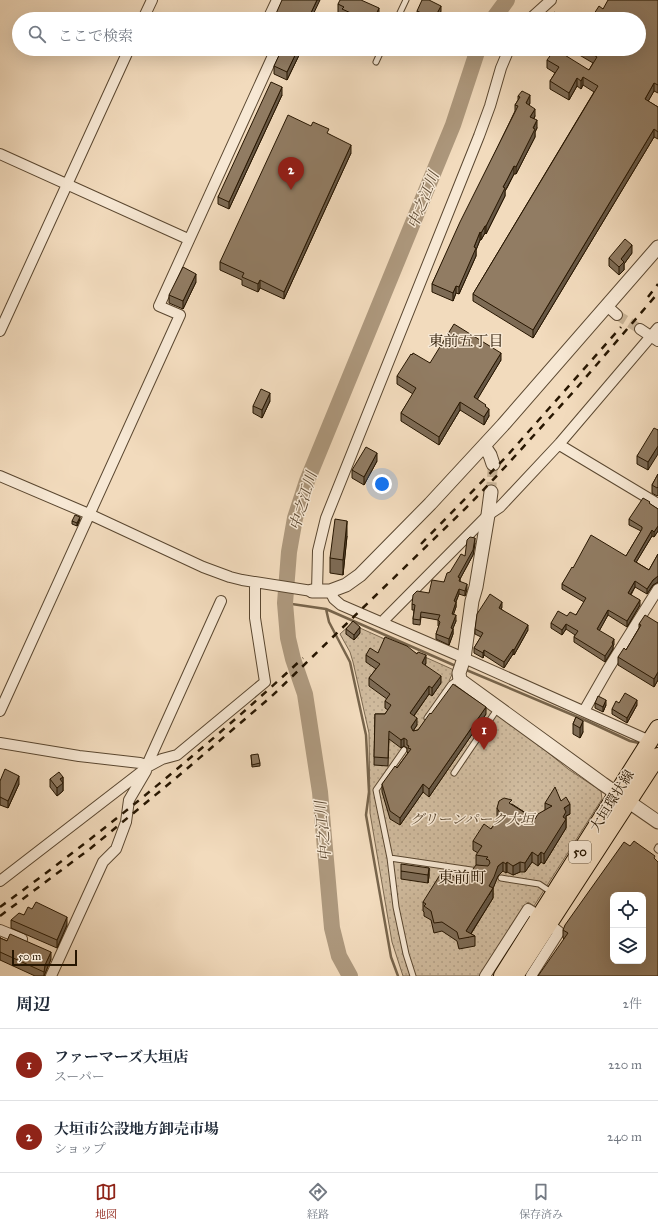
<!DOCTYPE html>
<html lang="ja">
<head>
<meta charset="utf-8">
<style>
  body { margin:0; font-family:"IM FELL Great Primer","Noto Serif JP",serif; background:#f6f6f7; color:#1f2937 }
  .controls { position:absolute; right:12px; bottom:12px; display:grid; overflow:hidden; border-radius:8px; box-shadow:0 4px 16px #0002 }
  .controls button { width:36px; height:36px; display:grid; place-items:center; padding:0; border:0; border-bottom:1px solid #e0e1e3; background:#fff; color:#1f2937; font:20px sans-serif }
  .scale { position:absolute; left:12px; bottom:10px; width:65px; box-sizing:border-box; padding-left:4px; border:2px solid #271601; border-top:0; font-size:11px; line-height:14px; white-space:nowrap; color:#271601; -webkit-text-stroke:3px #f7e8d4; paint-order:stroke }
  .you { position:absolute; left:382px; top:484px; width:14px; height:14px; margin:-10px; border:3px solid #fff; border-radius:50%; background:#1a73e8; box-shadow:0 0 0 6px #1a73e833 }
  .badge { display:grid; place-items:center; width:26px; height:26px; border-radius:50%; background:#8f2418; color:#fff; font-size:13px; font-weight:700 }
  .pin { position:absolute; translate:-50% -33px; filter:drop-shadow(0 1px 2px #0008) }
  .pin::after { content:''; position:absolute; top:21px; width:14px; height:12px; background:inherit; clip-path:polygon(0 0,100% 0,50% 100%) }
  .list { margin:0; padding:0; list-style:none }
  h2 { display:flex; justify-content:space-between; align-items:center; height:52px; margin:0; padding:0 16px; font-size:17px }
  h2 small { font-size:13px; font-weight:400; color:#747a83 }
  .list li { display:grid; grid-template-columns:26px 1fr auto; gap:12px; align-items:center; box-sizing:border-box; height:72px; padding:0 16px; border-top:1px solid #e0e1e3 }
  .list b { display:block; font-size:15px; white-space:nowrap }
  .list p { margin:0; font-size:13px; white-space:nowrap; color:#747a83 }
  .list em { font-size:13px; font-style:normal; color:#747a83 }
  .icon { flex:none; width:22px; height:22px; fill:none; stroke:currentColor; stroke-width:2; stroke-linecap:round; stroke-linejoin:round }
  .map { position:relative; flex:none; width:658px; height:976px; overflow:hidden }
  .search { position:absolute; background:#fff; box-shadow:0 4px 16px #0002; left:12px; right:12px; top:12px; height:44px; display:flex; align-items:center; gap:10px; box-sizing:border-box; padding:0 14px; border-radius:22px; color:#747a83; font-size:15px }
  .sheet { height:196px; background:#fff }
  nav { display:flex; justify-content:space-around; align-items:center; box-sizing:border-box; height:56px; border-top:1px solid #e0e1e3; background:#fff; font-size:11px; color:#747a83 }
  nav a { display:grid; justify-items:center; gap:2px }
  nav .on { color:#8f2418 }
  .map>svg:first-child { display:block }
  .park { fill:url(#park-dots); stroke:#7b684f }
  .lines { fill:none; stroke-linecap:round; stroke-linejoin:round }
  .stream { stroke:#77644b; stroke-width:2.5 }
  .river { stroke:#ad987d; stroke-width:16 }
  .minor-tunnel { stroke:#c9b497; stroke-width:10; stroke-dasharray:10 5; stroke-linecap:butt }
  .service-casing { stroke:#5a4730; stroke-width:7 }
  .minor-casing { stroke:#5a4730; stroke-width:12 }
  .tertiary-casing { stroke:#5a4730; stroke-width:15 }
  .primary-casing { stroke:#271601; stroke-width:18 }
  .service { stroke:#f7e8d4; stroke-width:5 }
  .minor { stroke:#f7e8d4; stroke-width:10 }
  .tertiary { stroke:#f7e8d4; stroke-width:13 }
  .primary { stroke:#f2dbbd; stroke-width:16 }
  .rail { stroke:#271601; stroke-width:2.5; stroke-dasharray:7 7; stroke-linecap:butt }
  .wall { fill:#7d6b55; stroke:#271601 }
  .shaded-wall { fill:#665745; stroke:#271601 }
  .building { fill:#917c63; stroke:#271601; fill-rule:evenodd }
  .labels { text-anchor:middle; dominant-baseline:central; stroke-width:3; stroke-linejoin:round; paint-order:stroke }
  .shield { fill:#f7e8d4; stroke:#655540; stroke-width:1 }
  .shield-label { font-size:13px; font-weight:bold; fill:#271601 }
  .street-label { font-size:14px; fill:#271601; stroke:#f7e8d4 }
  .park-label { font-size:14px; font-style:italic; fill:#594730; stroke:#f7e8d4 }
  .water-label { font-size:15px; font-style:italic; fill:#5d4a33; stroke:#f7e8d4 }
  .neighbourhood-label { font-size:15px; fill:#271601; stroke:#f7e8d4 }
  .quarter-label { font-size:16px; fill:#271601; stroke:#f7e8d4 }
</style>
</head>
<body>
<div class="map">
<svg width="658" height="976" viewBox="0 0 658 976">
  <defs>
    <pattern id="park-dots" width="8" height="8" patternUnits="userSpaceOnUse"><rect width="8" height="8" fill="#cfba9d"/><path d="M2 2h.1M6 6h.1" fill="none" stroke="#b29f85" stroke-width="1.8" stroke-linecap="round"/></pattern>
  </defs>
  <rect width="100%" height="100%" fill="#f2dbbd"/>
  <filter id="stains"><feTurbulence type="fractalNoise" baseFrequency=".005" numOctaves="4"/><feColorMatrix values="0 0 0 0 .2 0 0 0 0 .09 0 0 0 0 .02 0 0 0 .5 -.17"/></filter>
  <radialGradient id="worn" r=".72"><stop offset=".6" stop-color="#630" stop-opacity="0"/><stop offset="1" stop-color="#630" stop-opacity=".3"/></radialGradient>
  <path class="park" d="M351,624L454,670L449,681L540,746L568,769L601,791L602,799L534,906L528,902L481,976H403L392,942L370,813L369,733L353,662L350,652L340,634Z"/>
  <g class="lines">
    <path class="stream" d="M285,603L326,609L458,667
      M326,609L329,622L350,662L366,735L369,792L366,815L391,957L398,976
      M464,669L587,721L630,741L639,743"/>
    <path class="river" d="M493,19L507,0
      M350,976L339,956L332,928L320,792L305,694L293,659L288,638L285,603L289,552L295,518L307,481L453,125L478,49"/>
    <path class="minor-tunnel" d="M617,315L640,329
      M491,492L493,464"/>
    <g class="service-casing">
      <path id="service" d="M397,19L406,0
        M376,62L382,49
        M427,718L451,684L458,679
        M404,750L376,790L390,858L396,907L406,954L413,976
        M454,773L498,708
        M658,847L657,849L658,850
        M390,858L478,871
        M501,878L539,884L548,890"/>
    </g>
    <g class="minor-casing">
      <path id="minor" d="M143,19L152,0
        M268,19L277,0
        M530,19L551,0
        M0,154L188,239
        M607,306L617,315
        M640,329L658,341
        M0,331L129,49
        M560,443L563,447L658,504
        M0,476L89,514L203,567L230,577L242,580L312,591
        M317,591L318,551L326,518L479,136L490,106L501,68L509,49
        M330,591L334,599L341,605L464,658L650,741
        M383,623L385,619L488,515L500,507L560,443L658,328
        M0,711L180,315L159,306L276,49
        M584,711L608,669L658,589
        M0,743L79,756L140,763L149,766
        M147,765L221,601
        M0,881L149,766L162,759L177,755L265,682L255,618V582
        M0,930L22,939
        M51,976L103,862L116,849L126,822L129,800L146,771
        M485,976L528,909L539,916
        M531,976L559,932L549,924"/>
    </g>
    <g class="tertiary-casing">
      <path id="tertiary" d="M484,446L490,455L493,464
        M491,492L488,515L476,587L472,601L464,658L459,673L460,680L603,784L658,822
        M312,591H330L346,585L360,575L430,504L503,425L658,247"/>
    </g>
    <g class="primary-casing">
      <path id="primary" d="M502,976L658,728
        M515,976L658,756"/>
    </g>
    <use href="#service" class="service"/>
    <use href="#minor" class="minor"/>
    <use href="#tertiary" class="tertiary"/>
    <use href="#primary" class="primary"/>
    <path class="rail" d="M648,297L658,284
      M421,544L506,457L621,327
      M0,907C106,830 207,747 303,658
      M0,916L91,848L176,778L272,696L470,504L506,466L575,390L658,293"/>
  </g>
  <path class="wall" d="M658,0V93L654,91L648,101L658,107V139L654,137L533,338L473,301V294L594,92L583,85L581,89L577,86L569,100L550,89V81L555,73L547,68V60L589,70L593,63L576,53V49H639L592,17L603,9Z
    M338,4L379,18V19H342V17L338,15Z
    M417,11H441L437,19H423L417,16Z
    M302,49L287,80L274,74V66Z
    M282,95L229,209L218,204V197Z
    M518,96L530,103L529,105L535,116L534,119L537,128L535,132V137L516,174H514L507,188L505,191V196L486,234L485,233L481,240H480L476,250V256L459,294L456,293L453,301L432,292V284L515,111V105L518,100Z
    M329,134L351,153L284,299L260,288L258,292L242,285V280L220,270V262Z
    M632,253L624,264V270L619,275L609,266V258Z
    M196,282L183,309L169,303V295Z
    M501,360L477,399L486,407L489,416L484,425L460,410L439,445L401,421V413L413,394L397,384V376L430,363Z
    M270,401L262,418L253,413V406Z
    M658,430L648,470L637,464V456Z
    M377,461L364,485L352,478V470Z
    M658,474V495L657,496L652,493V485Z
    M650,504L658,509V531L654,537L652,536L636,562L649,570L658,554V582L653,585L647,594L635,587L631,595L640,605L627,627L608,615L599,631L614,645L613,646V649L605,662L574,642V637L575,635L566,629L562,635L551,628V623L567,616L576,615L584,602L562,589V584L573,568L626,556L641,531L629,525V519Z
    M80,519L77,526L72,524V521Z
    M347,536L343,575L330,573V558Z
    M475,543L473,555L460,579V582L467,589L465,596L459,594L456,602V607L453,615L456,621L453,628V634L449,645L436,639V634L439,626H438V620L421,617L420,625L413,624V619L414,610H412V604L429,593L444,582L450,572L465,556Z
    M502,607L501,609L528,630L514,655L513,654L504,668L484,655L483,658L474,653V648L481,637L475,634V629Z
    M658,623V680L654,687L618,665V657L626,650L639,628V624Z
    M346,629L360,633L354,640L346,634Z
    M378,653L426,663L425,665L441,683L432,696L429,694L414,716L417,725L413,731L418,730L431,714H486L429,797L423,792L400,825L390,819L382,792V784L397,768L408,753L407,752V748L404,746L401,748L389,739L388,766L374,765L375,714H385L388,710L385,708V701L387,699L369,686V678L376,669L366,662V655Z
    M595,703L606,705L603,712L595,708Z
    M619,703L637,705L627,723L612,714V709Z
    M576,717L583,732L580,738L573,734V724Z
    M251,755L260,763V766L252,767Z
    M63,777V791L57,796L50,787V779Z
    M0,781L19,784L8,808L0,805Z
    M561,801L570,814L566,816V828L544,864L541,862L538,866L532,862L525,872H520L513,875L507,872L506,873L503,871L498,876L493,888V898L471,934L475,936V946L459,949L457,941L442,931L434,933L431,920L424,916V912L423,911V902L482,866L476,865V855L478,853L473,850V841L491,829L498,819L497,817V808L512,804L535,819L545,810V803Z
    M630,846L655,860L564,939L563,938V930Z
    M429,868V876L428,883L401,879V871Z
    M32,909L67,925L57,948L11,928V920L24,915Z
    M0,937V938L51,959L44,976H35L0,960Z"/>
  <path class="shaded-wall" d="M317,0H320L311,19H308Z
    M441,6V11L437,19H434Z
    M379,8V19H374Z
    M298,49H302L287,80V72Z
    M583,77V85L581,89V81Z
    M577,78V86L569,100V93Z
    M654,83V91L645,107V99Z
    M282,87V95L229,209V202Z
    M530,95V103L526,110V103Z
    M535,109V116L530,125V117Z
    M537,120V128L535,132V137L516,174V167Z
    M654,129V137L533,338V330Z
    M351,145V153L284,299V292Z
    M514,166V174L505,191V196L486,234V226L503,187Z
    M485,226V233L481,240V233Z
    M480,232V240L476,250V256L459,294V287L474,247Z
    M632,245V253L624,264V270L619,275V267L621,259Z
    M196,274V282L183,309V301Z
    M260,280V288L258,292V284Z
    M456,286V293L453,301V293Z
    M501,353V360L474,405V397Z
    M270,393V401L262,418V410Z
    M460,402V410L439,445V437Z
    M489,409V416L484,425V417Z
    M658,446V454L648,470V462Z
    M377,453V461L364,485V477Z
    M80,517V519L77,526V523Z
    M347,521V536L343,575V560Z
    M658,526V531L654,537V532Z
    M652,530V536L634,566V561Z
    M475,538V543L473,555L460,579V583L458,582V577Z
    M658,576V582L653,585L647,594V589L653,580Z
    M635,581V587L628,598V593Z
    M467,584V589L465,596V591Z
    M459,589V594L454,606V601Z
    M640,600V605L627,627V621Z
    M456,602V607L452,619V614Z
    M502,602V607L499,613V608Z
    M608,610V615L597,635V629Z
    M456,615V621L451,633V628Z
    M566,624V629L562,635V630Z
    M528,625V630L514,655V650Z
    M360,627V633L354,640V635Z
    M453,629V634L449,645V639Z
    M614,639V645L613,646V649L605,662V656Z
    M513,649V654L504,668V662Z
    M484,650V655L483,658V653Z
    M426,655V663L422,670V663Z
    M658,672V680L654,687V679Z
    M441,676V683L432,696V688Z
    M429,686V694L410,721V713Z
    M606,700V705L603,712V707Z
    M637,700V705L627,723V718Z
    M486,707V714L429,797V789Z
    M417,718V725L411,734V727Z
    M583,721V732L580,738V728Z
    M404,738V746L401,748V740Z
    M19,776V784L8,808V801Z
    M63,777V791L57,796V788L60,779Z
    M423,784V792L400,825V818Z
    M570,804V814L566,816V828L544,864V854L564,808Z
    M532,852V862L525,872V863Z
    M541,852V862L538,866V856Z
    M503,862V871L498,876L494,886L489,895V886L498,866Z
    M507,862V872L506,873V864Z
    M520,862V872L513,875V866Z
    M429,868V876L428,883V875Z
    M493,888V898L468,938L466,931Z
    M67,917V925L57,948V940Z
    M51,952V959L44,976V972L45,965Z"/>
  <path class="building" d="M282,0H317L308,19H276L274,18Z
    M340,0H361L379,8L374,19H364L342,9L344,7L338,4Z
    M422,0H429L441,6L434,19L417,11Z
    M608,0H658V85L654,83L645,99L658,107V132L654,129L533,330L473,294L598,86L583,77L581,81L577,78L569,93L550,81L559,67L547,60L555,49L589,70L597,57L583,49H639V19H586L588,14L592,17L599,6L603,9Z
    M554,12L561,16L559,19H550Z
    M282,49H298L287,72L274,66Z
    M271,82L282,87L229,202L218,197Z
    M522,91L530,95L526,103L535,109L530,117L537,120L533,128L535,129L516,167L514,166L507,180L503,187L505,188L486,226H485L481,233L480,232L474,247L476,248L459,287L456,286L453,293L432,284L460,222L518,106L515,105L520,97L518,96Z
    M288,115L311,126L313,122L329,129L327,133L351,145L284,292L260,280L258,284L242,277L244,273L220,262Z
    M625,239L632,245L621,259L624,262L619,267L609,258Z
    M183,267L196,274L183,301L169,295Z
    M454,324L501,353L474,397L486,405L485,406L489,409L484,417L460,402L439,437L401,413L416,388L397,376L411,354L412,355L413,353L430,363Z
    M261,389L270,393L262,410L253,406Z
    M654,428L658,430V429V446L648,462L637,456Z
    M366,447L377,453L364,477L352,470Z
    M658,474V487L657,488L652,485Z
    M643,498L650,502L649,503L658,509V526L654,532L652,530L634,561L649,570L658,554V576L653,580L647,589L635,581L628,593L640,600L627,621L608,610L597,629L614,639L612,643L613,644L605,656L574,637L578,631L566,624L562,630L551,623L558,611L567,616L570,612L576,615L586,598L562,584L572,567L573,568L591,535L626,556L642,529V527L629,519Z
    M75,515L80,517L77,523L72,521Z
    M335,519L347,521L343,560L330,558Z
    M470,537L475,538L473,550L458,577L460,578L459,581L467,584L465,591L459,589L454,601L456,602L452,614L456,615L451,628L453,629L449,639L436,634L440,622L438,620L440,615L421,612L420,620L413,619L415,605L412,604L413,595L417,591L429,593L432,580L444,582L447,573L450,572L461,554L465,556L467,540Z
    M490,594L502,602L499,608L528,625L514,650L513,649L504,662L484,650L483,653L474,648L483,633L475,629L477,614Z
    M645,615L658,623V672L654,679L618,657L624,648L626,650L641,625L639,624Z
    M353,621L360,627L354,635L346,629Z
    M385,637L407,646L417,654L418,652L426,655L422,663L441,676L432,688L429,686L410,713L417,718L411,727L413,731L418,730L430,713L431,714L453,684L486,707L429,789L423,784L400,818L390,811L382,784L395,766L397,768L411,749L408,748L409,746L407,745V740L404,738L401,740L389,731L388,758L374,757L375,714H385L391,705L385,701L390,694L369,678L380,664L366,655L370,648L378,653Z
    M625,693L637,700L627,718L612,709L616,701L619,703Z
    M598,696L606,700L603,707L595,703Z
    M576,717L583,721L580,728L573,724Z
    M258,754L260,763L252,765L251,755Z
    M5,769L19,776L8,801L0,797V781Z
    M59,772L63,777L60,779L63,783L57,788L50,779Z
    M555,787L561,801L566,797L570,804L564,808L566,812L563,817L566,819L544,854L541,852L538,856L532,852L525,863L520,862L513,866L507,862L506,864L503,862L498,866L494,877L489,886L493,888L466,931L475,936L459,939L457,932L442,922L434,923L431,911L424,906L426,904L423,902L443,870L459,880L465,870L470,873L476,865L488,866L490,863L489,860L486,859L488,857L476,855L482,846L473,841L484,824L491,829L501,815L497,808L499,801L504,798L512,800L509,803L535,819L538,814L552,806L545,803Z
    M634,841L655,856L654,858L658,862V976H538L568,933L563,930L565,925L624,842L630,846ZM613,895H643V961H613Z
    M401,864L429,868L428,875L401,871Z
    M36,902L67,917L57,940L11,920L19,913L24,915L28,907L32,909Z
    M10,934L51,952L45,965L44,972L0,952V938L7,941Z"/>
  <g class="labels">
    <rect class="shield" x="569" y="841" width="22" height="22" rx="3"/>
    <g class="shield-label">
      <text x="580" y="852">50</text>
    </g>
    <g class="street-label">
      <text transform="translate(612 801) rotate(-58)">大垣環状線</text>
    </g>
    <g class="park-label">
      <text x="472" y="819">グリーンパーク大垣</text>
    </g>
    <g class="water-label">
      <text transform="translate(423 200) rotate(-68)">中之江川</text>
      <text transform="translate(303 501) rotate(-73)">中之江川</text>
      <text transform="translate(323 831) rotate(-95)">中之江川</text>
    </g>
    <g class="neighbourhood-label">
      <text x="466" y="341">東前五丁目</text>
    </g>
    <g class="quarter-label">
      <text x="462" y="877">東前町</text>
    </g>
  </g>
  <rect width="100%" height="100%" filter="url(#stains)"/>
  <rect width="100%" height="100%" fill="url(#worn)"/>
</svg>
<div class="controls">
<button><svg class="icon" aria-label="locate" viewBox="0 0 24 24"><circle cx="12" cy="12" r="6"/><path d="M12 2v4M12 18v4M2 12h4M18 12h4"/></svg></button>
<button><svg class="icon" aria-label="layers" viewBox="0 0 24 24"><path d="M12 4l9 5-9 5-9-5zM3 14l9 5 9-5"/></svg></button>
</div>
<div class="scale">50 m</div>
<div class="you"></div>
<div class="pin badge" style="left:484px;top:750px">1</div>
<div class="pin badge" style="left:291px;top:190px">2</div>
<div class="search"><svg class="icon" aria-label="search" viewBox="0 0 24 24"><circle cx="10" cy="10" r="6"/><path d="M15 15l6 6"/></svg>ここで検索</div>
</div>
<section class="sheet">
<h2>周辺<small>2件</small></h2>
<ul class="list">
<li><span class="badge">1</span><div><b>ファーマーズ大垣店</b><p>スーパー</p></div><em>220 m</em></li>
<li><span class="badge">2</span><div><b>大垣市公設地方卸売市場</b><p>ショップ</p></div><em>240 m</em></li>
</ul>
</section>
<nav>
<a class="on"><svg class="icon" aria-label="map" viewBox="0 0 24 24"><path d="M3 6l6-2 6 2 6-2v14l-6 2-6-2-6 2zM9 4v14M15 6v14"/></svg>地図</a>
<a><svg class="icon" aria-label="directions" viewBox="0 0 24 24"><path d="M12 3l9 9-9 9-9-9zM9 14v-3h6M13 9l2 2-2 2"/></svg>経路</a>
<a><svg class="icon" aria-label="saved" viewBox="0 0 24 24"><path d="M7 4h10v16l-5-4-5 4z"/></svg>保存済み</a>
</nav>
</body>
</html>
